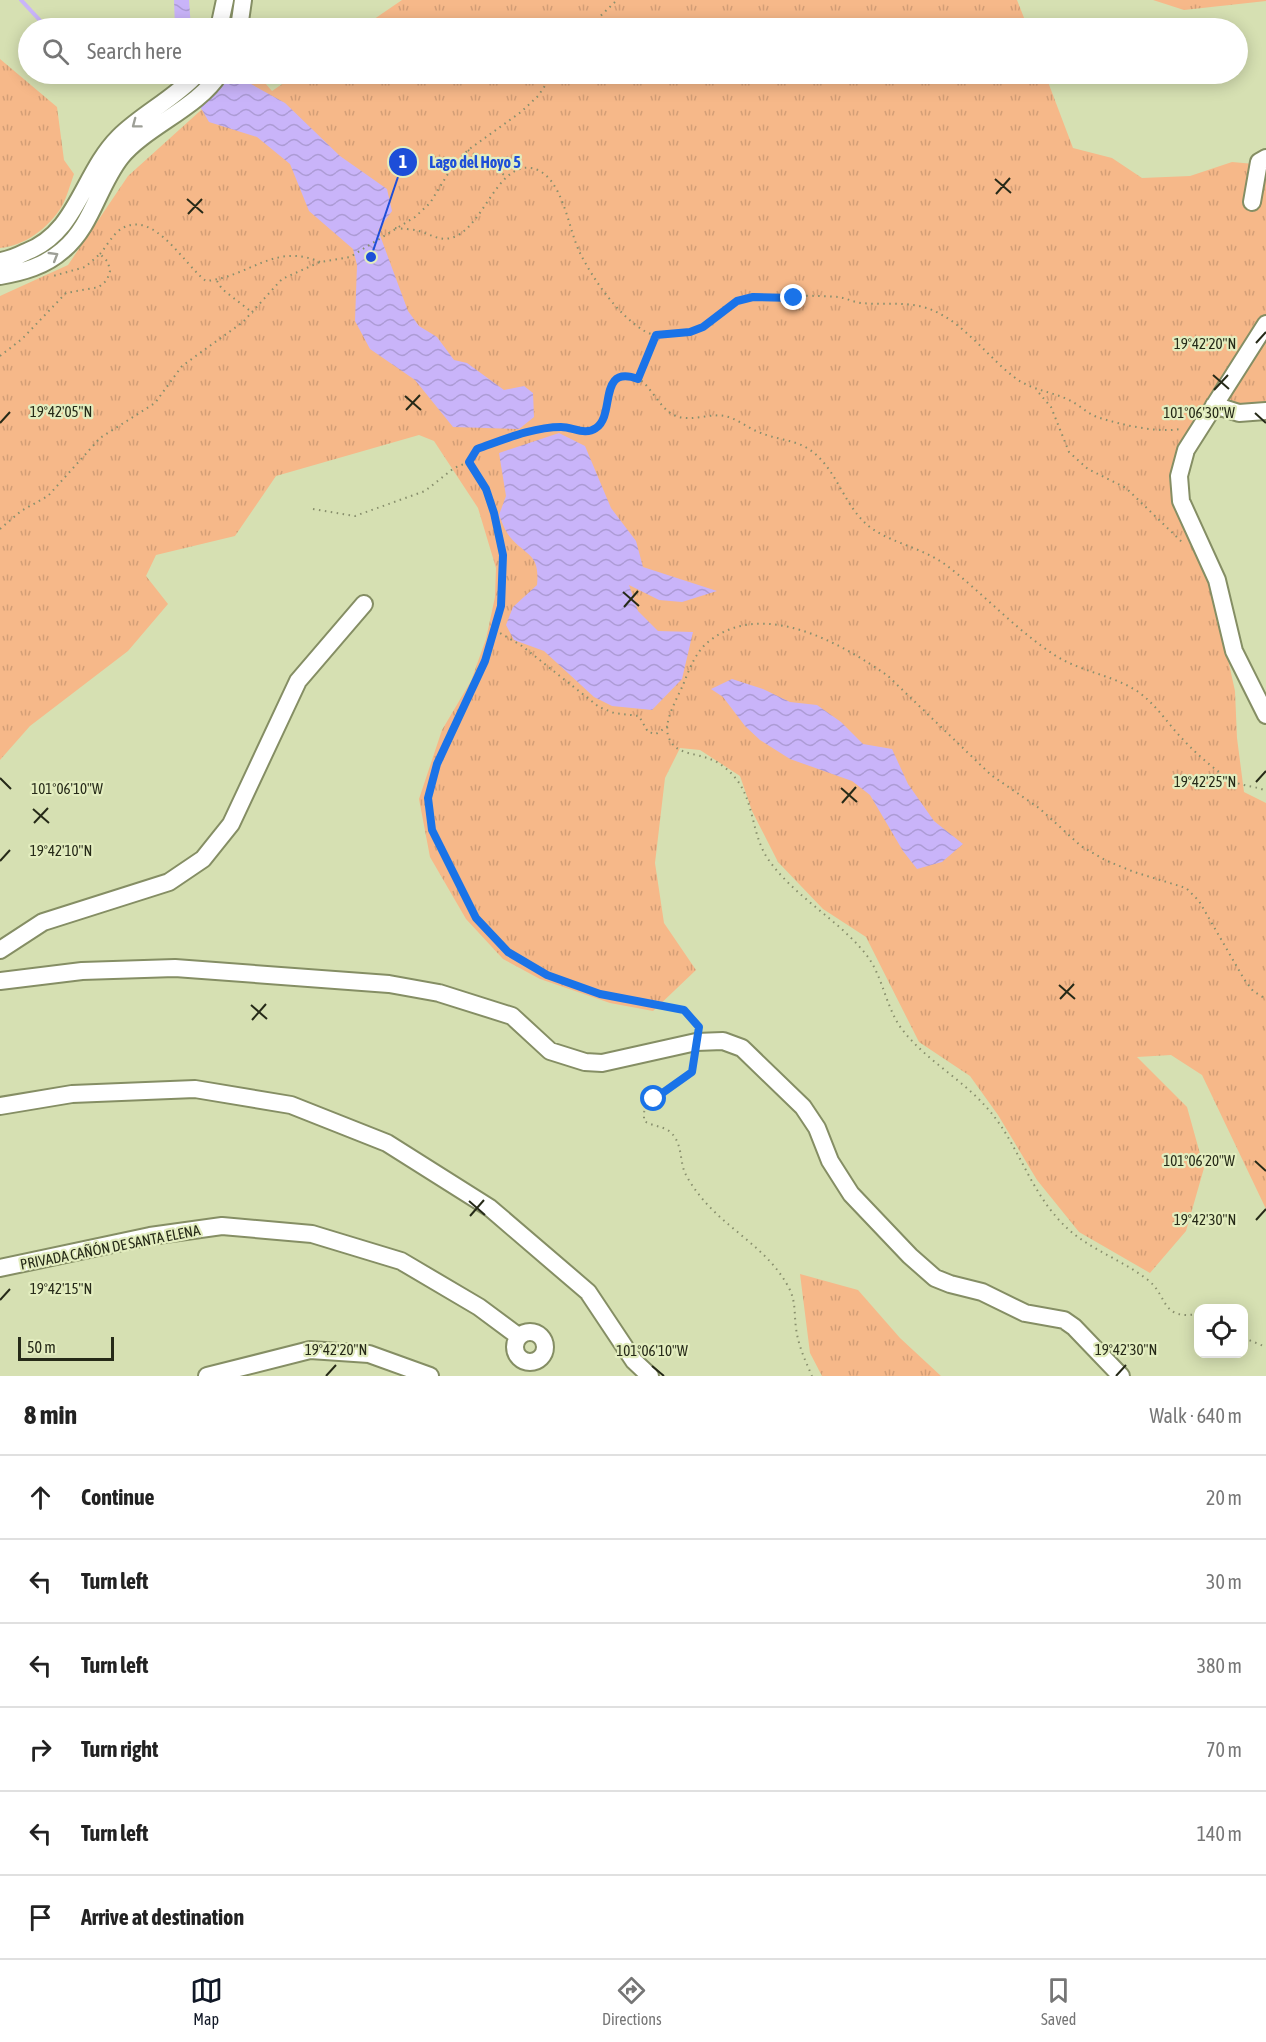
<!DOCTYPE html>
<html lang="en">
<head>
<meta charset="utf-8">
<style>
  body { margin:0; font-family:"Asap Condensed",sans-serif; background:#f2f2f2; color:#222 }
  .controls { position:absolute; right:18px; bottom:18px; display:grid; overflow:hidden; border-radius:12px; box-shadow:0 3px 15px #0003 }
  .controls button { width:54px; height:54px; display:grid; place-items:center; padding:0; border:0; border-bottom:2px solid #e0e0e0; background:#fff; color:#222; font:30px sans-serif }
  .scale { position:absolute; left:18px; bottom:15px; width:96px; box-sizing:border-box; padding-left:6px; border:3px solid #262a18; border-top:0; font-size:16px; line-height:21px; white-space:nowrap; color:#262a18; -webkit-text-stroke:4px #e3edbf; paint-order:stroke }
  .stop { position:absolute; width:18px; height:18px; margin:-14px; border:4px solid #1a73e8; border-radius:50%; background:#fff }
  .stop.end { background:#1a73e8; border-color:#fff; box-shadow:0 2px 6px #0008 }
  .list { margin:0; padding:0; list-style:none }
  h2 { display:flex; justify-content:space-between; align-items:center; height:78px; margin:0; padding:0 24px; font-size:26px }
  h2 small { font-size:20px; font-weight:400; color:#767676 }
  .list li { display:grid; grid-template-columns:39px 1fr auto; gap:18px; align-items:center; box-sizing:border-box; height:84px; padding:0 24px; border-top:2px solid #e0e0e0 }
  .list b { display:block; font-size:22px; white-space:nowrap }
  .list em { font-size:20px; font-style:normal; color:#767676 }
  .icon { flex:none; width:33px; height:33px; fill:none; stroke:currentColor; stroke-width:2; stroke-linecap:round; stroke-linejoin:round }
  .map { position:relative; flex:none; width:1266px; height:1376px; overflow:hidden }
  .search { position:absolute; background:#fff; box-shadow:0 3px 15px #0003; left:18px; right:18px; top:18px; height:66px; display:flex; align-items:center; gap:15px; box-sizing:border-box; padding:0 21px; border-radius:33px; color:#767676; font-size:22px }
  .sheet { height:582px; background:#fff }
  nav { display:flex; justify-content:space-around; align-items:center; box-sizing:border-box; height:84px; border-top:2px solid #e0e0e0; background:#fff; font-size:16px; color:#767676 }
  nav a { display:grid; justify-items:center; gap:3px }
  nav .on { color:#111827 }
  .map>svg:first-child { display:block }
  .grass { fill:url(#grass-tufts) }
  .water { fill:url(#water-waves) }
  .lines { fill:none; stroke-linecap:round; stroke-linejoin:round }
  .stream { stroke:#c9b4f9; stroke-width:4 }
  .minor-casing { stroke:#858e64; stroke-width:20 }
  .path { stroke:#888f6d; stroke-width:2; stroke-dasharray:1.5 4.5; stroke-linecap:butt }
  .minor { stroke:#fff; stroke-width:16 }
  .oneway { stroke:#9d9f97 }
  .route { stroke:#1a73e8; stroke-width:8 }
  .ticks { fill:none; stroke:#262a18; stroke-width:2 }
  .labels { text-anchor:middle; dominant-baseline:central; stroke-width:4.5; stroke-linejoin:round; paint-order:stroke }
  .street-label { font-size:15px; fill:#262a18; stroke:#e3edbf }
  .ticks-label { font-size:15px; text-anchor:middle; fill:#262a18; stroke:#e3edbf; stroke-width:4.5; stroke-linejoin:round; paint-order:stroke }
  .leader { fill:none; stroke:#1d4ed8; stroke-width:2 }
  .callout-dot { fill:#1d4ed8; stroke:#e3edbf; stroke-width:2 }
  .mark-label { font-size:18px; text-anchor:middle; font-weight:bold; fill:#fff }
  .callout-label { font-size:16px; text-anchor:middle; font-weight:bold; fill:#1d4ed8; stroke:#e3edbf; stroke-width:4.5; stroke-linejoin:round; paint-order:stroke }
</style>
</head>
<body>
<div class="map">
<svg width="1266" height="1376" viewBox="0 0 1266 1376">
  <defs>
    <pattern id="grass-tufts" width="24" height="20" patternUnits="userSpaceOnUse" patternTransform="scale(1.5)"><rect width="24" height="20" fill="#f6b889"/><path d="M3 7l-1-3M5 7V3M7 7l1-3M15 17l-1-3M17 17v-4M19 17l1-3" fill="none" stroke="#d39e76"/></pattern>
    <pattern id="water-waves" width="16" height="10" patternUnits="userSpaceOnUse" patternTransform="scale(1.5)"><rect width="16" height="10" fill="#c9b4f9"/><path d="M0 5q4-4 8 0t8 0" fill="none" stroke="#ac9bd5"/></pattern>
  </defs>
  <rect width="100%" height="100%" fill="#d6e0b2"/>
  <path class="grass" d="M402,0H1017L1028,28H361Z
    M1153,0H1266V1L1184,10Z
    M0,59L57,107L64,160L74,174C70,185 67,197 62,206C49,228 24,246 0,248Z
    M241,74H257L272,91L297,74H1045L1073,148L1112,158L1142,178L1190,176L1232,162L1266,165V409L1200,407L1169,478L1180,522L1213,591L1235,691L1237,738L1244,792L1266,803V1209L1202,1075L1171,1055L1137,1057L1187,1107L1204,1168L1186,1231L1150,1273L1079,1232L1037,1180L998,1115L970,1076L919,1042L866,937L823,909L778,862L752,811L740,776L700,750L680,748L665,778L655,863L664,923L696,970L653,1011L610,1003L540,979L503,959L466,919L430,857L419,799L442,730L471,681L486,639L495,597L496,568L478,508L434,441L419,435L276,476L235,536L156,555L146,576L168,604L128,651L30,726L0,760V296L68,265L128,176Z
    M800,1274L858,1290L900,1338L941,1376H822L810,1353Z"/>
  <path class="water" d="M174,0H189L191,28H175Z
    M181,74H220L228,81L251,84L285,103L340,156L387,189L392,211L378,230L408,311L419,326L437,337L454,360L467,363L504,390L524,386L533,393L534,417L519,429L453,427L415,380L370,349L355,321L357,265L353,249L309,211L290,164L257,137L209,122Z
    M559,433L585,446L611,508L636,541L643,567L717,591L682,602L659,600L629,585L638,611L658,631L693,632L682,679L652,710L612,706L594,697L544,651L514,640L506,625L513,607L537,585C540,553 527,557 510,537C505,531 502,522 499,515L506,496L499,453Z
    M732,679L763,689L790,702L817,705L841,722L863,744L892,749L908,784L934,821L963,844L942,862L917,869L903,851L870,795L852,781L790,759L760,740L745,726L723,697L711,689Z"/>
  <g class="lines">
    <path class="stream" d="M21,0L47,28"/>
    <g class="minor-casing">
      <path id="minor" d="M219,28L225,0
        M239,28L243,0
        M1252,202L1259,162L1266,158
        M0,261C9,260 18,256 26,252C78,232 82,174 119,137C142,114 174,99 197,74
        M0,276C23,272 45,266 63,250C92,226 98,186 121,157C145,127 199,107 219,74
        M1266,324L1186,450L1179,476L1181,501L1217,580L1234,651L1266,715
        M1214,405L1239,413L1266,411
        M0,950L43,922L169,882L203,859L231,824L298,681L364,604
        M0,981L82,971L175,968L389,984L439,993L512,1016L550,1051L585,1062L602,1063L696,1042L723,1041L742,1048L803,1107L817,1128L830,1161L851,1194L910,1256L935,1278L950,1284L982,1292L1025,1313L1064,1320L1074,1327L1121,1376
        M0,1106L72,1094L195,1089L291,1105L387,1143L490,1208L588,1292L634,1361L650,1376
        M0,1268L150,1236L222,1226L312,1234L401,1261L479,1307L518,1336
        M515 1347a15 15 0 1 1 30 0a15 15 0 1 1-30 0Z
        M207,1376L310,1350L369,1354L430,1376"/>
    </g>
    <path class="path" d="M588,28L617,0
      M468,150L507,177
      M395,228C403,229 412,229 419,231C430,234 439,241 451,238C483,230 496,163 531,168C563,173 568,230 580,253C593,279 617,314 643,330C659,341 687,336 703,327C715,319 725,307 738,301C752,295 821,295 838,297C846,298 853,302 861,303C880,305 900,302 919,306C958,314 984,354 1014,377C1032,391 1052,391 1071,401C1081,406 1089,415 1100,418C1123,425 1156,433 1181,429
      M100,254C106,247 113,234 121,229C154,208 185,266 206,281C249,277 275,242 320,262
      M217,281L222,289L253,313
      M0,356L22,339L66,293L99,287L107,280L110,271L108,262L100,254L85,267L53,276
      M638,379L656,335
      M1039,393L1051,407L1069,452L1088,469L1126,488L1183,543
      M469,462L486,489L493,513L503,555L501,606L485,661L437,764L428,798L432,830L476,918L508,952L547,975L600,994L684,1010L698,1027
      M313,509L355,516L425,491L454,468L469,462L477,449C502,440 530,429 557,427C570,426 584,435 595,428C612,418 600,372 629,375C649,377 657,409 676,416C691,422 709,413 725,416C738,419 749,429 761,433C775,439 794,440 807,448C838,467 842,506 871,528C894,544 923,548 946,565C984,594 1016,630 1056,656C1082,672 1112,675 1137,691C1154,703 1164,718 1177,733C1192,750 1211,767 1229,779C1241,787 1254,785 1266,791
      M0,529L21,511L48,496L100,438L155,403L182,366L243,322L282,279L320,262L350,257L415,217L430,203L454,164L468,150L521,112L538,96L553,74
      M495,630L522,646L599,707L614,713L639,716L648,732L656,734L668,726
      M694,1056L692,1072L654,1099L644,1112V1121C652,1126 662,1126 669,1131C683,1142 679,1159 685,1173C688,1179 693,1187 697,1192C724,1229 767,1246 789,1288C796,1302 794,1313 796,1328C798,1345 805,1360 812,1376
      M1198,1314C1160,1320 1169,1297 1148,1280C1120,1258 1084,1248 1060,1221C1028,1187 1017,1141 987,1108C961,1078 925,1060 901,1028C886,1007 883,978 868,957C840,920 795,898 768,859C753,837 754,808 741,786C733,773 721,762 707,758C694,753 675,754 669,738C662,723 677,699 683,685C689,670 695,653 708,642C762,598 841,643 888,676L991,775L1039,808L1081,846L1105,860L1134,872L1186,888L1199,901L1244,979L1253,991L1266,999
      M1244,1338L1266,1347"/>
    <use href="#minor" class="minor"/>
  </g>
  <defs><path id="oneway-chevron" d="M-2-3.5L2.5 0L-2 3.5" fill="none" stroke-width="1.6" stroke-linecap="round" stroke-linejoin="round" transform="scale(1.5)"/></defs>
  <g class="oneway">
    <use href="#oneway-chevron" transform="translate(136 124) rotate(143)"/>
    <use href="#oneway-chevron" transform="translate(54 256) rotate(-31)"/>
  </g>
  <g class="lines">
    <path class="route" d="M654,1099L692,1072L699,1027L684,1010L600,994L547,975L508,952L476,918L432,830L428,798L437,764L485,661L501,606L503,555L494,513L486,489L469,462L477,449C503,440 533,427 561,427C573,427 585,436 596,428C616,415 597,364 638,379L656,335L690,332L703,327L737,301L753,297L794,298"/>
  </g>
  <path class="ticks" d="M995,179L1011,193M996,194L1010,178M187,199L203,213M188,214L202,199M1256,343L1266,332M1213,375L1229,389M1214,390L1228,375M405,396L421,410M406,410L420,395M1255,413L1266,423M0,423L10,412M623,592L639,606M624,607L638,591M0,778L11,789M1256,782L1266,771M841,788L857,802M842,803L856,787M33,809L49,823M34,823L48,808M0,861L10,850M1059,985L1075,999M1060,999L1074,984M251,1005L267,1019M252,1020L266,1004M1255,1161L1266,1171M469,1201L485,1215M470,1216L484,1200M1256,1220L1266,1209M0,1300L10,1289M652,1366L664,1376M326,1376L336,1365M1116,1376L1126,1365"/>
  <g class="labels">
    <g class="street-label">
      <text transform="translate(110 1247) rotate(-11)">PRIVADA CAÑÓN DE SANTA ELENA</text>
    </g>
  </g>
  <g class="ticks-label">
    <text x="1205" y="349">19°42'20"N</text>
    <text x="61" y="417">19°42'05"N</text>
    <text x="1199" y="418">101°06'30"W</text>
    <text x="1205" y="787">19°42'25"N</text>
    <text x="67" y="794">101°06'10"W</text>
    <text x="61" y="856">19°42'10"N</text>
    <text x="1199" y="1166">101°06'20"W</text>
    <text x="1205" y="1225">19°42'30"N</text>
    <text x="61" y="1294">19°42'15"N</text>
    <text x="336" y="1355">19°42'20"N</text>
    <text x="1126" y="1355">19°42'30"N</text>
    <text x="652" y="1356">101°06'10"W</text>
  </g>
  <path class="leader" d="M371 257L403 162"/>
  <g class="callout-dot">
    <circle cx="371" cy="257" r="6"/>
    <circle cx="403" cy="162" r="15"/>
  </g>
  <g class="mark-label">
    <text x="403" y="168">1</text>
  </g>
  <g class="callout-label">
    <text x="475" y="168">Lago del Hoyo 5</text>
  </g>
</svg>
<div class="controls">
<button><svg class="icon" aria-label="locate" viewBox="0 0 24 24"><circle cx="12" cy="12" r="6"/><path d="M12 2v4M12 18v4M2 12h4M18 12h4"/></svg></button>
</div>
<div class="scale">50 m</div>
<div class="stop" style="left:654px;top:1099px"></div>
<div class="stop end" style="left:794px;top:298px"></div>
<div class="search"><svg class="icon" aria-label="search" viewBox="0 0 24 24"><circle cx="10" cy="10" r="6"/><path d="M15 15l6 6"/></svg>Search here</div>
</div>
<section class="sheet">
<h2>8 min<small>Walk · 640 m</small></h2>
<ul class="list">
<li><svg class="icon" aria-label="ahead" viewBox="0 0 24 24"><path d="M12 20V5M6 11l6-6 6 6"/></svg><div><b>Continue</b></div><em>20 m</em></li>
<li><svg class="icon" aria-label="left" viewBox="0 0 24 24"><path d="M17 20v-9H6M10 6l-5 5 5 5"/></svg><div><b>Turn left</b></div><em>30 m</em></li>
<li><svg class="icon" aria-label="left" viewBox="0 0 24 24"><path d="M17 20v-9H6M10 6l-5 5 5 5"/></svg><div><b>Turn left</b></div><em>380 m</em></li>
<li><svg class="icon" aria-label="right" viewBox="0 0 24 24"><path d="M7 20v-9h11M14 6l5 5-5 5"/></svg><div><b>Turn right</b></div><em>70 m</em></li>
<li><svg class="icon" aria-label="left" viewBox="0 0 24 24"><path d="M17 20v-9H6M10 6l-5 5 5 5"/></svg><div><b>Turn left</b></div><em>140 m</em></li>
<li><svg class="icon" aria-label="arrive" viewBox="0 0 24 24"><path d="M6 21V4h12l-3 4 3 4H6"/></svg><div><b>Arrive at destination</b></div></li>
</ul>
</section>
<nav>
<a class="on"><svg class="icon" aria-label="map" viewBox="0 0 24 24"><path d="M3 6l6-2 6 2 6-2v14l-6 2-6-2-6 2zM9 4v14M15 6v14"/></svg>Map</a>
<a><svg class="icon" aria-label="directions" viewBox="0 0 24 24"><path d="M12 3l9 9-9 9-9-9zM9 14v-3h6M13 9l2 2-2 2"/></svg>Directions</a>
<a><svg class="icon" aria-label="saved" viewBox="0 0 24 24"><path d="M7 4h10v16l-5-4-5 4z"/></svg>Saved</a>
</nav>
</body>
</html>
